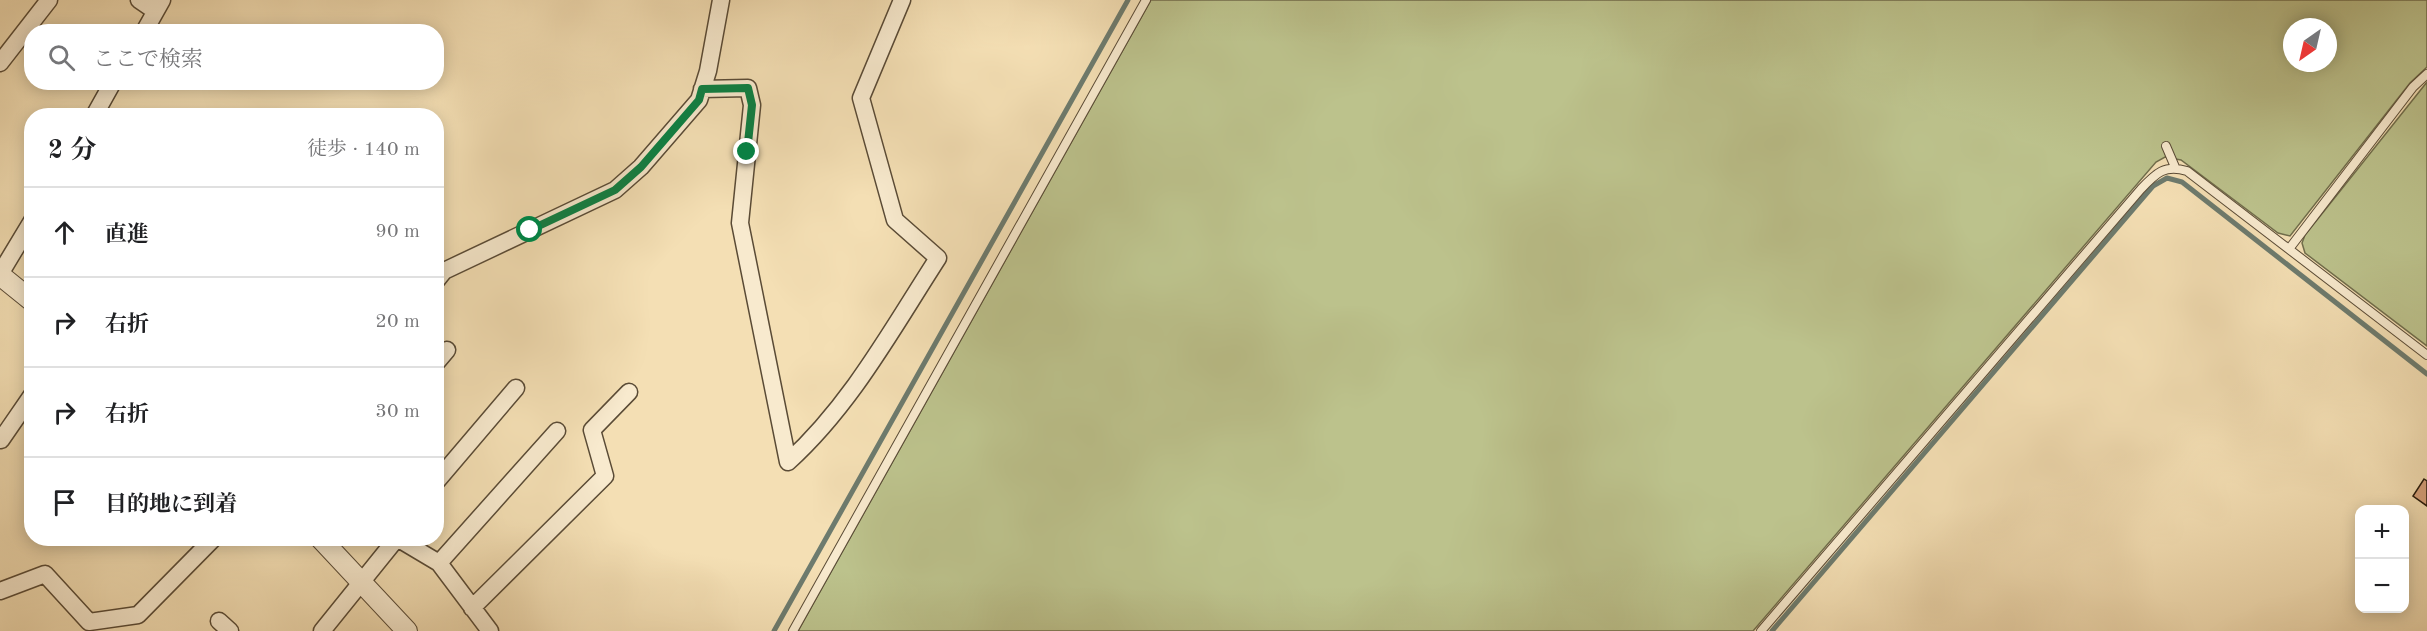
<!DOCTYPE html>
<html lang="ja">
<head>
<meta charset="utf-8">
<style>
  body { margin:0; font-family:"Old Standard TT","Noto Serif JP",serif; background:#f6f6f6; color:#202124 }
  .controls { position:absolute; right:18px; bottom:18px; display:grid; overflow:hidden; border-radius:12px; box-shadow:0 3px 15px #0003 }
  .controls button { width:54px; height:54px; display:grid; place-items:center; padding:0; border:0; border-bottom:2px solid #e0e0e0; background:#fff; color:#202124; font:30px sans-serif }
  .compass { position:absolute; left:2283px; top:18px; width:54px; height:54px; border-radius:50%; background:#fff; box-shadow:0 3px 15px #0003; rotate:214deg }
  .stop { position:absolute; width:18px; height:18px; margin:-14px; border:4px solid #0b8043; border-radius:50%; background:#fff }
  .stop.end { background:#0b8043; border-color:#fff; box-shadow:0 2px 6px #0008 }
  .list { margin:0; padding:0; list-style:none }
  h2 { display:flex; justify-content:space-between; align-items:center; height:78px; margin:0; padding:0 24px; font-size:26px }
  h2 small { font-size:20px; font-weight:400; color:#757577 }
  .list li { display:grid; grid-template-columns:39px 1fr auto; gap:18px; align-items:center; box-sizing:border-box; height:90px; padding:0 24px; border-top:2px solid #e0e0e0 }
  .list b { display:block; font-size:22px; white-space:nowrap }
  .list em { font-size:20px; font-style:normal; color:#757577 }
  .icon { flex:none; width:33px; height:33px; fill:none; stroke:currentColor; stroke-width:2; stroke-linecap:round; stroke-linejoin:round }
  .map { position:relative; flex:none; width:2427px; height:631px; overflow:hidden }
  .search { position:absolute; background:#fff; box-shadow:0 3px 15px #0003; left:24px; top:24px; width:420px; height:66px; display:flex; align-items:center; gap:15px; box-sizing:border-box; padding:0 21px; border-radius:24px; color:#757577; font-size:22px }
  .panel { position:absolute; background:#fff; box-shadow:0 3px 15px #0003; left:24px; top:108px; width:420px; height:438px; border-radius:24px }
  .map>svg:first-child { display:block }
  .green { fill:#bcc28c; stroke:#716e4c; stroke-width:1.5; fill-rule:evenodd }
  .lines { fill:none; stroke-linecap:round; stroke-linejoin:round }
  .stream { stroke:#6d7b6e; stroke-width:5 }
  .building { fill:#d7a27c; stroke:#261a0c; stroke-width:1.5 }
  .service-casing { stroke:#5a4b36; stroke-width:10 }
  .minor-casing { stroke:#5a4b36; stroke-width:19 }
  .tertiary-casing { stroke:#5a4b36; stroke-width:22 }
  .service { stroke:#f8eace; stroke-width:8 }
  .minor { stroke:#f8eace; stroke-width:16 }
  .tertiary { stroke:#f8eace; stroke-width:20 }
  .route { stroke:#0b8043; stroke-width:8 }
</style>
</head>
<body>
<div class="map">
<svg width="2427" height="631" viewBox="0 0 2427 631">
  <rect width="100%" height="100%" fill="#f4dfb4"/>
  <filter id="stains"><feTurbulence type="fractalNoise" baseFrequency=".00333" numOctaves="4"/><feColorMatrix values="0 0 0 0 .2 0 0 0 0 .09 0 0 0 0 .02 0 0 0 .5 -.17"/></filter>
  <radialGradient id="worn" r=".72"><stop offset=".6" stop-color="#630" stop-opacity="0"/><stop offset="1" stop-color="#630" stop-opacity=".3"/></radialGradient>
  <path class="green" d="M1151,0H2427V67L2410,83L2290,236L2278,233L2181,160L2165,157L2156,162L1753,631H798ZM2292,27H2328V63H2292Z
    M2427,82V346L2305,253L2302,243L2305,235Z"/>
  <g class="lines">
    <path class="stream" d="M774,631L1128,0
      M1772,631L2153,186L2167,178L2182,182L2427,374"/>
  </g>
  <path class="building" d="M2424,479L2427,481V506L2413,496Z"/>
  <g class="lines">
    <g class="service-casing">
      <path id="service" d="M2166,146L2175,167
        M2289,249L2413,87L2427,74
        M793,631L1146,0
        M1761,631L2141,189C2156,173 2165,164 2187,171L2427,355"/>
    </g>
    <g class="minor-casing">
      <path id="minor" d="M139,0L155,11
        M144,32L162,0
        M0,63L49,0
        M702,89L748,88L752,105L740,223L788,462
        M94,116L113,82
        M0,274L32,221
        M436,281L444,271L615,190L641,167L699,100L708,71L721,0
        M436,363L447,350
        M1,440L32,395
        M788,462C851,405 892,329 938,258L895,220L861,98L902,0
        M436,482L516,388
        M397,538L439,563L490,631
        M439,563L557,431
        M0,591L45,574L89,622L138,615L214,538
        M472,608L605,476L592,430L629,392
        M219,621L230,631
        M322,631L397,538"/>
    </g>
    <g class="tertiary-casing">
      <path id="tertiary" d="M0,275L32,301
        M320,538L407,631"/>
    </g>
    <use href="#service" class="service"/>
    <use href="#minor" class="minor"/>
    <use href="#tertiary" class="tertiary"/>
  </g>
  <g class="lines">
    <path class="route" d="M530,230L615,190L641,167L699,100L702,89L748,88L752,105L747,152"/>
  </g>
  <rect width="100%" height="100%" filter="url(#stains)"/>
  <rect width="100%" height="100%" fill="url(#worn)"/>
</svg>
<div class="controls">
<button>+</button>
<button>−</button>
</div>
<svg class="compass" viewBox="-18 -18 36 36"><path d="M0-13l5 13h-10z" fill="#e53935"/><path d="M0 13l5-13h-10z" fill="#757577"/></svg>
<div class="stop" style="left:530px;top:230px"></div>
<div class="stop end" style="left:747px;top:152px"></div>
<div class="search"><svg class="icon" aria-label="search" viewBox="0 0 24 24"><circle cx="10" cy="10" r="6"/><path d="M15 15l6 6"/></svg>ここで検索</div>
<section class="panel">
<h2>2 分<small>徒歩 · 140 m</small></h2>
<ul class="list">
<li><svg class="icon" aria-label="ahead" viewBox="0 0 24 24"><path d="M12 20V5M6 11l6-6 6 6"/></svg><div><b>直進</b></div><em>90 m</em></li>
<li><svg class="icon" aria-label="right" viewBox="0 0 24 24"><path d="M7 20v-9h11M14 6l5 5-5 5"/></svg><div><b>右折</b></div><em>20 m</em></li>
<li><svg class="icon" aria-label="right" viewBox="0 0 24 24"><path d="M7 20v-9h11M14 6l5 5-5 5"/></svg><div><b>右折</b></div><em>30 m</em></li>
<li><svg class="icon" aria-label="arrive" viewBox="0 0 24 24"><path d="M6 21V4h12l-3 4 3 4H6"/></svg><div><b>目的地に到着</b></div></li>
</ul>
</section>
</div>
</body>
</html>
